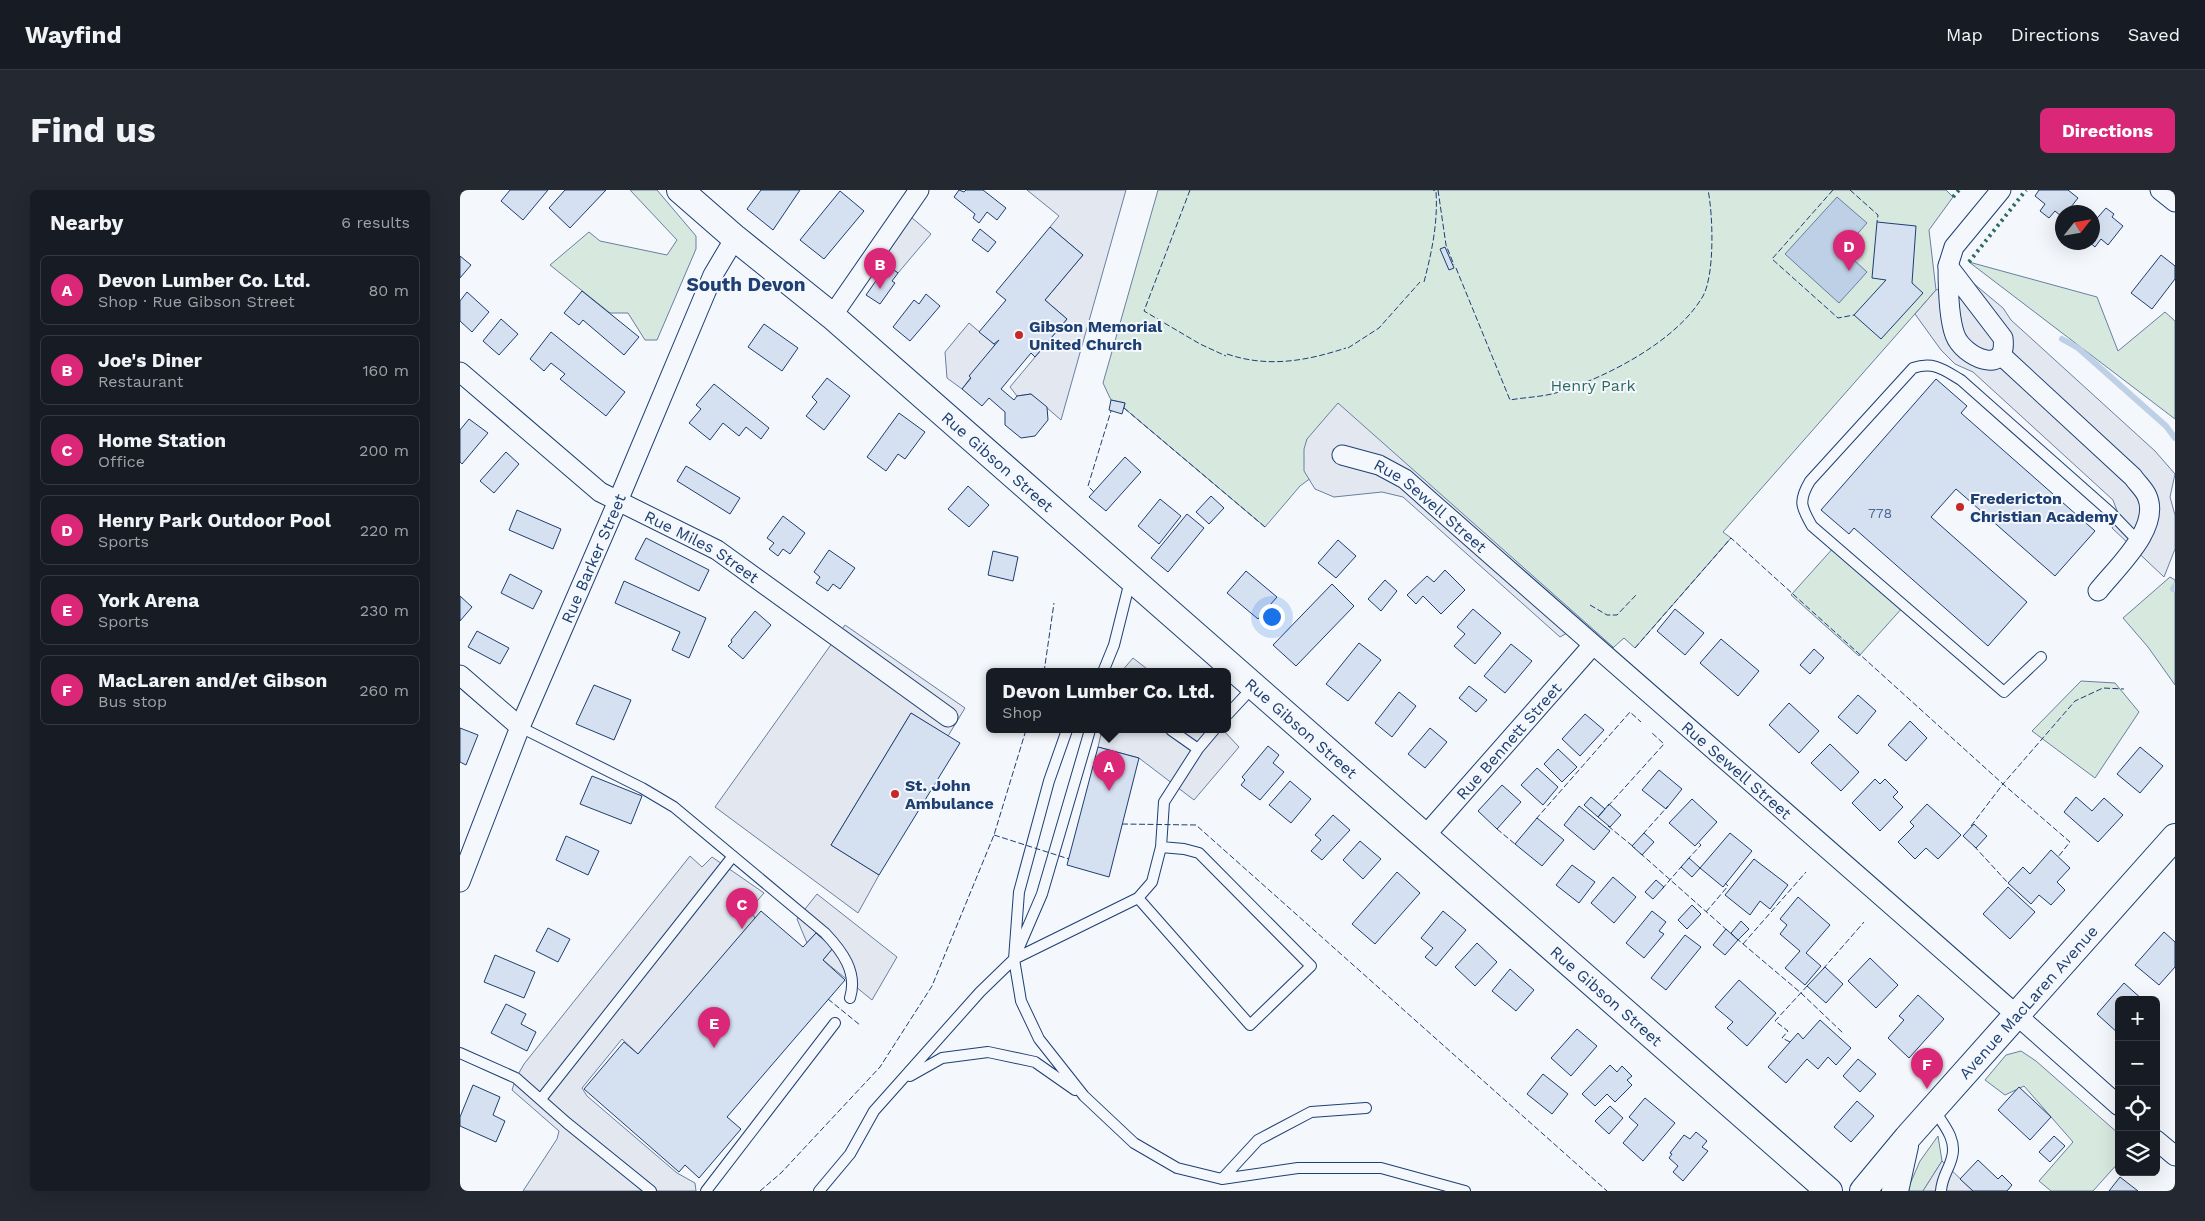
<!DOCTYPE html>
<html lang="en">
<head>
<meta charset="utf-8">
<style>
  body { margin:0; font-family:"Work Sans",sans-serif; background:#242831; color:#f1f3f6 }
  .controls { position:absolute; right:15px; bottom:15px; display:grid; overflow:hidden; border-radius:8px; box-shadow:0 5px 20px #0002 }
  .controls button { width:45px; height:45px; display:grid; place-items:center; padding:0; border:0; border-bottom:1px solid #363941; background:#171b24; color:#f1f3f6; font:25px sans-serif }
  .compass { position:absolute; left:1595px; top:15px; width:45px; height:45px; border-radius:50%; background:#171b24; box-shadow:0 5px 20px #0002; rotate:59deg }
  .you { position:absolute; left:811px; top:426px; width:18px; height:18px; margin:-12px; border:4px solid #fff; border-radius:50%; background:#1a73e8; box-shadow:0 0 0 8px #1a73e833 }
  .badge { display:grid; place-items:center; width:32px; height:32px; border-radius:50%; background:#db2777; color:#fff; font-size:16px; font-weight:700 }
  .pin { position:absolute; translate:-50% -41px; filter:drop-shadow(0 1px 2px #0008) }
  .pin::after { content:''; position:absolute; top:26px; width:18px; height:15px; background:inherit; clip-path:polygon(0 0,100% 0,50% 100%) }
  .popup { position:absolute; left:526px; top:478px; width:245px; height:65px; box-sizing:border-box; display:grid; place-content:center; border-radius:8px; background:#171b24; filter:drop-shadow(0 1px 4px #0005); font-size:16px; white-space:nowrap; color:#9ea1a6 }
  .popup b { font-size:19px; color:#f1f3f6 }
  .popup::after { content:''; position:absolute; left:50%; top:100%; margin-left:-10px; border:10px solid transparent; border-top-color:#171b24 }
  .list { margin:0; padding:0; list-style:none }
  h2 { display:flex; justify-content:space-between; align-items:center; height:65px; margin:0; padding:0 20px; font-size:21px }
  h2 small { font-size:16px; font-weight:400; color:#9ea1a6 }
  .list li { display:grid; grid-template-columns:32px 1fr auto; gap:15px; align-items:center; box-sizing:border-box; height:70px; margin:0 10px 10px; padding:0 10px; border:1px solid #363941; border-radius:8px }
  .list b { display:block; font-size:19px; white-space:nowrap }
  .list p { margin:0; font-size:16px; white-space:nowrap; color:#9ea1a6 }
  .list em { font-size:16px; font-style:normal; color:#9ea1a6 }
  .icon { flex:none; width:28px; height:28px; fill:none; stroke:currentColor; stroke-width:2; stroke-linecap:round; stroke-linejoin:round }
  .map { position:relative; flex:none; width:1715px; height:1001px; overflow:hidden; border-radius:8px }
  header { display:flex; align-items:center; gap:30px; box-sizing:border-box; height:70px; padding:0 25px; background:#171b24; border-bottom:1px solid #363941 }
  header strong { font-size:24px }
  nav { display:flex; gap:28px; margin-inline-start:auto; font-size:18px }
  .intro { display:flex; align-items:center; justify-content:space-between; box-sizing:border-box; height:120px; padding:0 30px }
  h1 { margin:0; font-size:35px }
  .button { padding:12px 22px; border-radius:8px; background:#db2777; color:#fff; font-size:18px; font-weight:700 }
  main { display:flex; gap:30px; padding:0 30px }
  aside { flex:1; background:#171b24; border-radius:8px; box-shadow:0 5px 20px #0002 }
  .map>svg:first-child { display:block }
  .green { fill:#d7e8df; stroke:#687fa3 }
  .parking { fill:#e3e8f0; stroke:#687fa3 }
  .water { fill:#bed0e5; stroke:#687fa3 }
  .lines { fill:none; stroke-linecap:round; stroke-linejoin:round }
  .stream { stroke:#bed0e5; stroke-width:6 }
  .building { fill:#d5e0f0; stroke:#1d3f73 }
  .lane-casing { stroke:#1d3f73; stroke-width:12 }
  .street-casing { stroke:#1d3f73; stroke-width:21 }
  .secondary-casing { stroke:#1d3f73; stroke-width:28 }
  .lane { stroke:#f4f7fb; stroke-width:10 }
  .street { stroke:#f4f7fb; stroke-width:19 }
  .secondary { stroke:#f4f7fb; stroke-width:26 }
  .hedge { stroke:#2c6c60; stroke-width:4; stroke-dasharray:2.5 4; stroke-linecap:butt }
  .fence { stroke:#1d3f73; stroke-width:1; stroke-dasharray:6 2.5; stroke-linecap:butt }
  .poi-dot { fill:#c62828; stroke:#f4f7fb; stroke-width:2 }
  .labels { text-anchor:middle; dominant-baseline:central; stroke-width:4; stroke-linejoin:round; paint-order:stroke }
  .number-label { font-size:14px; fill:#4b6792 }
  .poi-label { font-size:16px; font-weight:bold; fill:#1d3f73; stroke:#f4f7fb; text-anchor:start }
  .park-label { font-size:16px; fill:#2c6c60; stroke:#f4f7fb }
  .street-label { font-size:16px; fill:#1d3f73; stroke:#f4f7fb }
  .quarter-label { font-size:19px; font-weight:bold; fill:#1d3f73; stroke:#f4f7fb }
</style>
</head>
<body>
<header>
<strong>Wayfind</strong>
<nav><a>Map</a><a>Directions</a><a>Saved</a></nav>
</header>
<div class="intro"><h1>Find us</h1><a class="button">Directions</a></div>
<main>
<aside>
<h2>Nearby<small>6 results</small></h2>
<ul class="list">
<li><span class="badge">A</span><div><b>Devon Lumber Co. Ltd.</b><p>Shop · Rue Gibson Street</p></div><em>80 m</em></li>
<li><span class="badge">B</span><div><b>Joe's Diner</b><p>Restaurant</p></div><em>160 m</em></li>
<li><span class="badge">C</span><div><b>Home Station</b><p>Office</p></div><em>200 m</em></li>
<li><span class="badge">D</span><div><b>Henry Park Outdoor Pool</b><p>Sports</p></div><em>220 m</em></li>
<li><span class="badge">E</span><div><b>York Arena</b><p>Sports</p></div><em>230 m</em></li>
<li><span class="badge">F</span><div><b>MacLaren and/et Gibson</b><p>Bus stop</p></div><em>260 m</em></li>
</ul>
</aside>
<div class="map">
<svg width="1715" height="1001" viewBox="0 0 1715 1001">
  <rect width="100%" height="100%" fill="#f4f7fb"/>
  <path class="green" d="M170,0H197L236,46V59L197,150H185L168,123H150L90,75L129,42L140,51L207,65L217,50Z
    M698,0H1486L1493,7L1469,40L1476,100L1263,342L1271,348L1175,458L1164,448L1144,466L945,289L882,265L840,296L805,337L664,218L665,213L651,210L643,193Z
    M1509,72L1637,107L1658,161L1705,122L1715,131V229Z
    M1375,356L1444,416L1399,466L1331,405Z
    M1710,387L1715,390V495L1688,457L1663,428Z
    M1621,491L1655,493L1679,522L1635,588L1572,541Z
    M1561,861L1576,871L1659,944V972L1633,1001H1591L1579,991L1613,952L1564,896L1545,905L1525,890L1546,865Z
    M1478,946L1482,971L1463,1001H1447L1460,971Z"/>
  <path class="parking" d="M567,0H666L601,230L571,204L557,206L550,197L607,129L585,110L623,65L590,37L599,26Z
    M444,21L471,44L438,83L413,66Z
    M1507,88L1543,118L1551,130L1695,261L1715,284L1710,307L1715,325V359L1704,387L1652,338L1659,326L1653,310L1513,182L1495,174L1481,160L1455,124L1476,100Z
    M509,133L535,155L502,199L487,188L485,162Z
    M878,213L1153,457L1144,466L1114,439L1100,447L943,307L922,302L874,307L855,299L844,281V259L847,249Z
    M385,435L505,518L488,546L451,523L371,655L419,685L398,723L255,617Z
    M673,468L691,482H661Z
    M642,540H763L779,557L734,610L679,568L638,557Z
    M230,666L242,677L252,667L304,703L291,718L295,729L178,864L162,849L122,898L127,906L217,983L235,993L236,1001H63L97,949L99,941L52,900L56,888L64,874Z
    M357,704L437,767L412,810L363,770L373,758L356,743L347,753L337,729Z
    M1482,971L1513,1001H1463Z"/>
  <path class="water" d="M1377,7L1407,33L1383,60L1407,82L1379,113L1325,64Z"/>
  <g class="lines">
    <path class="stream" d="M1602,149L1618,158L1706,236L1715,248
      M1713,399L1715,396"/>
  </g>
  <path class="building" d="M50,0H88L63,30L41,11Z
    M105,0H146L110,38L89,18Z
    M301,0H340L313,40L287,19Z
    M499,0L504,2L506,0H523L546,18L537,30L527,22L519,33L513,28L515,24L494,7Z
    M1579,0H1608L1618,8L1607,22H1602V27L1595,21L1589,28L1580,21L1585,14L1575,6Z
    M380,1L404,21L364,69L340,50Z
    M1646,18L1654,24L1652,27L1663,36L1648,55L1641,49L1635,57L1629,52H1632V34Z
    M1417,32L1456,36L1452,93L1463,103L1421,149L1394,125L1426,90L1412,88Z
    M590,37L623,65L585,110L607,129L575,167L571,163L541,199L554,210L557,206L571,204L587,217L588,230L575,246L561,248L545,235V222L529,208L522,216L502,199L511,188L509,186L539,150L534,154L519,142L546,110L536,102Z
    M520,39L536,52L528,62L512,50Z
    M985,57L994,78L989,80L980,59Z
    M1701,65L1715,76V89L1692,119L1671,103Z
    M0,66L11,75L0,88Z
    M427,75L438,83L432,91L435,93L420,114L406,105Z
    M122,101L179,147L164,165L123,130L119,135L104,123Z
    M7,102L29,122L12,142L0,131V111Z
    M466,104L480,116L450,151L433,137L454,110L459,114Z
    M41,129L58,144L39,165L23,151Z
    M304,134L338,158L322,181L288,157Z
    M91,142L165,202L146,226L100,189L105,184L91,173L84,181L70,169Z
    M367,188L390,206L364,240L346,226L357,212L352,207Z
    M1476,189L1507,216L1501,223L1635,341L1595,386L1496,299L1471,327L1567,412L1528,456L1394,338L1389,344L1361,320Z
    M254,194L309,238L301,249L286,237L279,246L263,233L250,250L229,233L241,219L236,215Z
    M651,210L665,213L662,224L649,220Z
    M439,223L465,242L445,269L438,264L426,281L407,267Z
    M9,229L28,243L2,274L0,272V240Z
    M46,262L59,274L34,303L20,291Z
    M665,267L681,282L646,321L629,307Z
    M226,276L280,308L270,324L217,291Z
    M508,296L529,315L509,337L488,319Z
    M751,306L764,318L749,334L736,322Z
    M700,309L721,326L699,354L678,336Z
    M57,320L101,339L93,359L49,340Z
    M727,324L744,338L708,382L691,368Z
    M323,326L345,343L330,364L323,359L318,366L309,359L314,353L307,348Z
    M186,348L249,380L239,401L175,369Z
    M878,350L896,366L876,388L858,373Z
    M369,360L395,378L380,399L373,394L368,401L356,393L360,387L354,382Z
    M533,361L558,367L553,391L528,385Z
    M985,380L1005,400L981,424L963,406L956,414L947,405L967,386L974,392Z
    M786,381L817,407L798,429L767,403Z
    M50,384L82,401L73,419L41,403Z
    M925,390L937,401L921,421L908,409Z
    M164,391L246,428L229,468L212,460L220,442L155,413Z
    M872,394L894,416L836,476L813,455Z
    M0,406L12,417L0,431Z
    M1013,419L1041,443L1015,474L994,456L1005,444L997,437Z
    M1215,419L1244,443L1225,465L1197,441Z
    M295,421L311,435L283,469L268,456L272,452L271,450Z
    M17,441L49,458L40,474L8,457Z
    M1261,449L1299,481L1278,506L1240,473Z
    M899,453L921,470L888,511L866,494Z
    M1051,454L1072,471L1045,503L1024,486Z
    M1354,459L1364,468L1350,484L1340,475Z
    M134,495L171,510L154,550L116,534Z
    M1009,496L1027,510L1016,522L999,508Z
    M939,502L956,516L932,547L915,533Z
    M1398,505L1416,521L1397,544L1378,527Z
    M1329,513L1359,541L1339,563L1309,535Z
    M451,523L500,553L419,685L371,655Z
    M1125,524L1144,540L1120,566L1102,549Z
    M1450,531L1467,548L1446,571L1428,555Z
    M0,538L18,545L6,575L0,572Z
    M970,538L987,552L965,578L948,564Z
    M1370,554L1399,582L1381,601L1351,573Z
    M808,556L819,565L813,573L824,582L800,610L781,595L785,590L782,587Z
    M638,557L679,568L649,687L607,675Z
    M1680,557L1703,576L1680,603L1657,584Z
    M1098,559L1117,577L1102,592L1084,574Z
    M1077,578L1098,597L1083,615L1061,595Z
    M1199,580L1222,599L1206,619L1182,600Z
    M132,586L182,606L171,634L120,614Z
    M1415,589L1420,594L1425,589L1438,602L1433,607L1443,617L1420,641L1392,613Z
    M830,591L851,609L831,633L809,615Z
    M1042,595L1061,612L1037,639L1018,621Z
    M1131,607L1145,619L1138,627L1124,615Z
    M1616,607L1632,621L1644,608L1663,625L1638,652L1604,622Z
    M1232,609L1257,632L1235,656L1209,633Z
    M1149,614L1161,625L1150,637L1138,627Z
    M1467,614L1501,645L1478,669L1466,658L1455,669L1438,652L1454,636L1450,632Z
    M1119,616L1150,641L1134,660L1104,635Z
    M873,625L890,640L862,670L851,661L861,650L855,645Z
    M1077,628L1104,650L1082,676L1055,654Z
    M1514,634L1527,646L1516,658L1503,646Z
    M1184,643L1194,652L1182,665L1172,656Z
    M1270,643L1292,661L1263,697L1240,678Z
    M106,646L139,661L128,685L96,670Z
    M900,651L921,669L903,689L883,670Z
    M1591,660L1610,678L1597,692L1605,700L1591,715L1579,705L1571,714L1548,693L1563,677L1570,684Z
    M1229,668L1240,678L1232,687L1221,677Z
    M1294,669L1328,695L1310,719L1300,711L1290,725L1265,705Z
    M1112,675L1135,692L1119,713L1096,695Z
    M937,682L960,703L915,754L892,734Z
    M1153,687L1176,707L1154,733L1131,713Z
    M1196,690L1204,697L1193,709L1185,702Z
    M1548,697L1575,722L1550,749L1523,724Z
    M1338,707L1370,735L1346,763L1361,776L1345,795L1325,778L1340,761L1320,744L1327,735L1320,729Z
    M1232,715L1241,724L1227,739L1218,730Z
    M301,721L343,757L356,743L373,758L363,770L385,790L267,927L281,939L239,988L225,975L219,982L124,899L164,852L178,864Z
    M983,721L1006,740L976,776L965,767L973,758L961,748Z
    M1192,721L1206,732L1199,741L1204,744L1184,768L1166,753Z
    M1281,731L1289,739L1278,750L1271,743Z
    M88,738L110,749L98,772L76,761Z
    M1266,739L1278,750L1265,765L1253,755Z
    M1704,742L1715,752V777L1699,795L1675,775Z
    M1225,745L1241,757L1206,800L1191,788Z
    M1017,753L1037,772L1015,796L995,777Z
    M35,765L75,782L64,808L24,792Z
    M1410,768L1438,795L1416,818L1388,791Z
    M1365,777L1383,794L1366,813L1347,796Z
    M1050,779L1074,800L1056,821L1032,801Z
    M1279,790L1316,823L1287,856L1267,838L1273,832L1255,817Z
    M1664,793L1683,810H1659V844L1637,824Z
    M1458,805L1484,829L1449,868L1428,848L1444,830L1439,826Z
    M46,814L66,824L61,834L76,842L67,861L31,843Z
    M1360,830L1391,858L1376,875L1368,867L1358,879L1347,869L1326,893L1308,877L1338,843L1343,849Z
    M1117,839L1137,856L1111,886L1091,868Z
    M1398,869L1416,884L1400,902L1383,886Z
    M1150,875L1157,882L1162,876L1172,886L1167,890L1172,895L1155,912L1147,904L1135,916L1122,904Z
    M1083,884L1108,904L1092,924L1067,904Z
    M13,895L40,907L33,925L45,931L36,952L0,936V927Z
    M1559,897L1591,927L1570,950L1538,920Z
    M1185,908L1215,933L1183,971L1163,953L1178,935L1169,927Z
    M1397,911L1414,926L1391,952L1374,937Z
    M1150,916L1163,928L1149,944L1135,931Z
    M1236,942L1247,951L1242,957L1248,961L1223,991L1213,982L1218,976L1209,968L1212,964L1210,963L1224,945L1230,949Z
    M1594,946L1605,956L1590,972L1579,962Z
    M1518,970L1538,989L1542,985L1552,995L1547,1001H1513L1500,989Z
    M1660,987L1678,1001H1649Z"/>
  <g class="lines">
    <g class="lane-casing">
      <path id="lane" d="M1581,467L1544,502L1352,336C1341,317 1338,311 1350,291L1453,178C1474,171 1484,180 1501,190L1650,322L1678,351
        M643,482L654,455L670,391
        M768,524L794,496
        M60,537L182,598L214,617L365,743C382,761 398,782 390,808
        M607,540L589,591L559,702L554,769L561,811L579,849L624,906L674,953L717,978L762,989L838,978H921L1005,1001
        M711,540L738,559L754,540
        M678,708L790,835L851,776L739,663L724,659L701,657
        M557,762L582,704L630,540
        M0,863L56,888L107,933L191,1001
        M450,886L482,868L528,862L575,872L615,900
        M81,909L273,666
        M1474,920C1483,934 1497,949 1492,967C1489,980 1482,986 1481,1001
        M762,989L798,950L851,922L906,918
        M246,1001L375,833
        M359,1001L390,964L414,921L520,802L554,769L678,708L692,692L701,657L704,612L738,559"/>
    </g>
    <g class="street-casing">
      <g id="street">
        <path d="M1700,0L1715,12"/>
        <path d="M1488,76L1543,148C1548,187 1503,167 1495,145C1489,129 1488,93 1488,76Z"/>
        <path d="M1488,76L1494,57L1541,0"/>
        <path d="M372,126L459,0"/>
        <path d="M1542,166L1673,287C1677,293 1684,299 1687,306C1701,338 1657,377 1638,401"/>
        <path id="s1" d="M0,182L140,302L257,360L488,527"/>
        <path id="s2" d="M882,265L919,275L945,289C1182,499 1423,705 1659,916"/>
        <path d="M0,485L60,537"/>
        <path id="s3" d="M964,647L1132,456"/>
        <path id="s4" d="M0,692L60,537L158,311L253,85L275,48"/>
        <path d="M1696,950L1715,966"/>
      </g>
    </g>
    <g class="secondary-casing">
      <g id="secondary">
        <path id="s5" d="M220,0L275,48L372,126L1369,1001"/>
        <path id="s6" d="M1403,1001L1447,948L1715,647"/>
        <path d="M1435,1001L1445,956"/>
      </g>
    </g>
    <use href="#lane" class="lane"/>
    <use href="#street" class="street"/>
    <use href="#secondary" class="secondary"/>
    <path class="hedge" d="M1493,7L1499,0
      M1509,72L1566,0"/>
    <path class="fence" d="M730,0L684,121L740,154L766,166
      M978,0L986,55L994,75
      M1373,0L1312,69L1378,128L1394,125
      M1390,0L1418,25L1417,32
      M996,78L1050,210C1066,207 1084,207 1099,202C1147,187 1217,151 1243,106C1255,84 1253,24 1248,0
      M964,92C972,61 978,33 976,1L973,0
      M888,158L919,138L960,92
      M767,164C808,178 846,171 886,158
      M664,218L805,337
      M634,302L628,296L651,221
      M1130,415L1147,425H1157L1177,404
      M1175,458L1271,348L1543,594L1615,511L1643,498L1664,499
      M584,482L594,413
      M1148,616L1204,554L1191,542
      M1076,629L1170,522L1181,532
      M662,634L736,635L1147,1001
      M1148,636L1175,658
      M1511,636L1543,594L1610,652L1598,667
      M1037,639L1055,654L1057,652
      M1183,644L1208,616
      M534,645L609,669
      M1514,656L1548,693
      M1180,663L1268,741
      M1227,670L1241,655L1238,652
      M1202,699L1222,676
      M1246,722L1268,696L1265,693
      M1276,748L1341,803L1384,844
      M1283,754L1346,682
      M1363,779L1404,732
      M368,809L400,835
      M1330,852L1322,848L1328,841L1315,831L1349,794
      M300,1001L321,983L420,877L472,796L534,645L566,540"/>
  </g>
  <g class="poi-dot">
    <circle cx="559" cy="145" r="5"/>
    <circle cx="1500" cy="317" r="5"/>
    <circle cx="435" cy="604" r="5"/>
  </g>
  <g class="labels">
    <g class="number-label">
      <text x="1420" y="323">778</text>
    </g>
    <g class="poi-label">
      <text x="569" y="136">Gibson Memorial<tspan x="569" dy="18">United Church</tspan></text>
      <text x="1510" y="308">Fredericton<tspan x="1510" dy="18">Christian Academy</tspan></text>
      <text x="445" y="595">St. John<tspan x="445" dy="18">Ambulance</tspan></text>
    </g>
    <g class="park-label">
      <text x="1133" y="195">Henry Park</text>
    </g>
    <g class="street-label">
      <text stroke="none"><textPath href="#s5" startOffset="418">Rue Gibson Street</textPath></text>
      <text stroke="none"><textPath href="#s2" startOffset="104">Rue Sewell Street</textPath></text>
      <text stroke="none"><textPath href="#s1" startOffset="300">Rue Miles Street</textPath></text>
      <text stroke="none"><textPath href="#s4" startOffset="350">Rue Barker Street</textPath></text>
      <text stroke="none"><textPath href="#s5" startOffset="822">Rue Gibson Street</textPath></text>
      <text stroke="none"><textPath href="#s3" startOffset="128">Rue Bennett Street</textPath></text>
      <text stroke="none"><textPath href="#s2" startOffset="509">Rue Sewell Street</textPath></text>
      <text stroke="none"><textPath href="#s5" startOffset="1228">Rue Gibson Street</textPath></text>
      <text stroke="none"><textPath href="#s6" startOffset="251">Avenue MacLaren Avenue</textPath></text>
    </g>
    <g class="quarter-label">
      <text x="286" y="94">South Devon</text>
    </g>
  </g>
</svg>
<div class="controls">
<button>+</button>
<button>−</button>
<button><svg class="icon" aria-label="locate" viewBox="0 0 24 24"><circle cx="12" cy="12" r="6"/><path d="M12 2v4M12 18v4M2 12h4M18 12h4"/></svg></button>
<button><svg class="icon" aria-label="layers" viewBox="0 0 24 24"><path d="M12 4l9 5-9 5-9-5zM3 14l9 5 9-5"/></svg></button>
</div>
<svg class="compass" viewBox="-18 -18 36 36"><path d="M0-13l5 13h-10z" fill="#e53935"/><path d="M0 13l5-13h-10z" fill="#9ea1a6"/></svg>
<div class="you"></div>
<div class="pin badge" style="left:649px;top:601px">A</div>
<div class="popup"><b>Devon Lumber Co. Ltd.</b>Shop</div>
<div class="pin badge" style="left:420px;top:99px">B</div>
<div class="pin badge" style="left:282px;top:739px">C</div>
<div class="pin badge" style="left:1389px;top:81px">D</div>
<div class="pin badge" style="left:254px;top:858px">E</div>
<div class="pin badge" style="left:1467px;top:899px">F</div>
</div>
</main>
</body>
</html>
